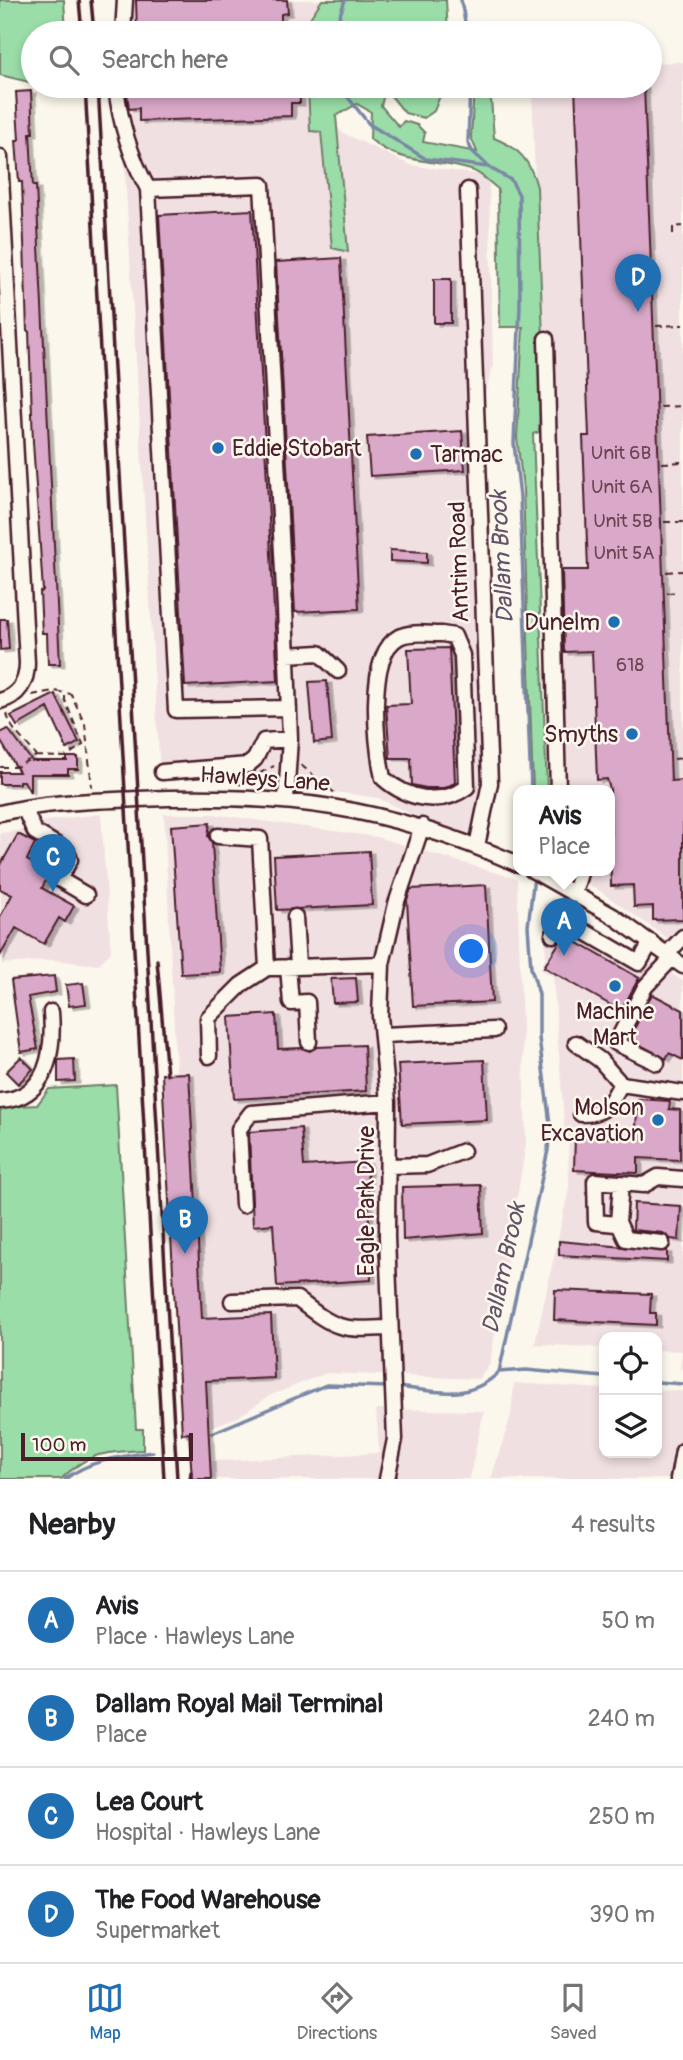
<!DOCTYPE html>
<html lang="en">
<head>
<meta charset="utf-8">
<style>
  body { margin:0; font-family:Pangolin,sans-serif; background:#f6f6f6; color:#202124 }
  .controls { position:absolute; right:21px; bottom:21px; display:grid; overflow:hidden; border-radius:14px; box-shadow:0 4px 10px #0003 }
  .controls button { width:63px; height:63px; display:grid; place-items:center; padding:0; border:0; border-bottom:2px solid #e0e0e0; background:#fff; color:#202124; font:35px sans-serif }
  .scale { position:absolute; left:21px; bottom:18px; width:172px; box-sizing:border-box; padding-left:7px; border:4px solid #4a1f2b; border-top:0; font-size:19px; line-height:24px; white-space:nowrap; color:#4a1f2b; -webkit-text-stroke:5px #fbf7ec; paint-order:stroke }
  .you { position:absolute; left:472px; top:952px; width:24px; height:24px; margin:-18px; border:5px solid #fff; border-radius:50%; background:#1a73e8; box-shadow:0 0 0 10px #1a73e833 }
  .badge { display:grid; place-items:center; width:46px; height:46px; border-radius:50%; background:#1f6fb2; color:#fff; font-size:23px; font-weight:700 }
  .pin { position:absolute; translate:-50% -58px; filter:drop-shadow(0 2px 4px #0008) }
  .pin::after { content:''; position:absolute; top:37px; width:24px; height:21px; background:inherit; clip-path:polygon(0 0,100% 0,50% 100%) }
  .popup { position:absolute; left:513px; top:785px; width:102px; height:91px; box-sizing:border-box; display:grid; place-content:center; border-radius:14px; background:#fff; filter:drop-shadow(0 2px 5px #0005); font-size:23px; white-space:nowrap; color:#757577 }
  .popup b { font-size:26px; color:#202124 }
  .popup::after { content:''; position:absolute; left:50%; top:100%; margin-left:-14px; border:14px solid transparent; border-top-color:#fff }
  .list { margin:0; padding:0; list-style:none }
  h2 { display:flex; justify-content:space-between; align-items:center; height:91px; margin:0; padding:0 28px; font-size:30px }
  h2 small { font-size:23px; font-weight:400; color:#757577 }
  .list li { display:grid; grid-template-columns:46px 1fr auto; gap:21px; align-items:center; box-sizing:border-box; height:98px; padding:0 28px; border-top:2px solid #e0e0e0 }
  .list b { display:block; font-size:26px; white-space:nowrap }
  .list p { margin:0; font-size:23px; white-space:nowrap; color:#757577 }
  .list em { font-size:23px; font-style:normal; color:#757577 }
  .icon { flex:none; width:38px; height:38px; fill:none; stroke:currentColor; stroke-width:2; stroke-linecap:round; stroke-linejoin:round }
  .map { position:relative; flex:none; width:683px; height:1479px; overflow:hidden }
  .search { position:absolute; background:#fff; box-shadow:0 4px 10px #0003; left:21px; right:21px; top:21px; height:77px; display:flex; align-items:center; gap:18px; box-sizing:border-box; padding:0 24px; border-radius:38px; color:#757577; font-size:26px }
  .sheet { height:483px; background:#fff }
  nav { display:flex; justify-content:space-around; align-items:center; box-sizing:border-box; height:98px; border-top:2px solid #e0e0e0; background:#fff; font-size:19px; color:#757577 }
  nav a { display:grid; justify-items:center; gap:4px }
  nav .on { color:#1f6fb2 }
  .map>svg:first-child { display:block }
  .built { fill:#f1e0e2 }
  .green { fill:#9adda8; stroke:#727e6a; stroke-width:2 }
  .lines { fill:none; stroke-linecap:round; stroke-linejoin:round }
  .stream { stroke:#7a87a5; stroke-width:3.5 }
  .building { fill:#daa9c9; stroke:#4a1f2b; stroke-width:2; filter:url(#shadow) }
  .minor-casing { stroke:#4a1f2b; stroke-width:19 }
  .path { stroke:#4a1f2b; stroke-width:2; stroke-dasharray:7 5; stroke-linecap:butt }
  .minor { stroke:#fbf7ec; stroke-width:14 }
  .rail { stroke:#4a1f2b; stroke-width:3.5 }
  .poi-dot { fill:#1f6fb2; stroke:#fbf7ec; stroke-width:2.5 }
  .labels { text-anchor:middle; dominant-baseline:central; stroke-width:5; stroke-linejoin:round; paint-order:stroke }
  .number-label { font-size:19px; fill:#6e4252 }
  .poi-label { font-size:23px; fill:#4a1f2b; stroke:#fbf7ec; text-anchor:end }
  .street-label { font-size:23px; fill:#4a1f2b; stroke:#fbf7ec }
  .water-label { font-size:24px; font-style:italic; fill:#625368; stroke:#fbf7ec }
</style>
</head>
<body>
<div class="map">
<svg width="683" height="1479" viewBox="0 0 683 1479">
  <defs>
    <filter id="shadow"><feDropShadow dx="4.5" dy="2.5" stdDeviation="0" flood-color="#0004"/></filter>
  </defs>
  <rect width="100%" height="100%" fill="#fbf7ec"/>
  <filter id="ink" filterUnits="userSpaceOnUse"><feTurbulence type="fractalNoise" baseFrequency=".0143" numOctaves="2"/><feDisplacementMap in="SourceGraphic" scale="14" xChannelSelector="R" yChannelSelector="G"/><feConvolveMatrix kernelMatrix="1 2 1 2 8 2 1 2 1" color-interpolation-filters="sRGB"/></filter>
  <g filter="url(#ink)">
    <path class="built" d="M115,0H326L316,33H117Z
      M683,62V949L598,890L556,871L610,870V790H554L532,86H650V63Z
      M120,86H320L321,98L341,132L410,165L489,176L493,366L476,428L490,783L477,846L378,798L233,778L160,774Z
      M101,814L111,952L98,965L53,960L2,964L0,833L21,830L45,821Z
      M164,814H213L377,837L517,879L526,1143L490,1364L478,1379L326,1373L269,1396L238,1417L193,1433Z
      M553,898L683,981V1369H680L682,1351L657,1350V1337H604V1348L535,1344L569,1188L568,1135H565L553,976L540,969L546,957L543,905Z
      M514,1383L604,1389V1453H657V1390L683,1391V1479H491L511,1415Z
      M376,1409L484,1411L469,1479H197L196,1462L379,1453Z"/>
    <path class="green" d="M0,0H64L66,33H33V83L0,75Z
      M322,0H446L448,33H306V24Z
      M308,86H379L376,89L383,98L381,106L399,127L404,121L417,125L425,133L423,142L477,152L471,137L474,86H490L494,138C519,148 530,160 537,187L544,363L539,432L533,434L547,790H533L523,488L517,438L523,327H500L498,189C490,183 480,172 471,170C436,159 399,165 370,139L371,112L357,104L336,116L348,252L332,248L321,132L310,131Z
      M383,86H444L434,111L424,118L405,113Z
      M116,1085L136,1429H143V1450C103,1453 91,1451 61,1479H0V1107L37,1105L49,1089Z"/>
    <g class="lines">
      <path class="stream" d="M461,0L467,33
        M334,33L345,0
        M339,86L369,124L426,159L488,167
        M470,86L468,142L472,151L490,168L511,180L519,195L520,306L514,443L520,497L531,790
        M499,1372L526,1370L604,1377
        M657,1382L683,1384
        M397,1387C436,1391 469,1402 499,1372L548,1150L550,1124L539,1038V994L531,968L528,926L534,877
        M212,1433L326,1385L389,1387
        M65,1479C92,1459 120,1457 153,1452"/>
    </g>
    <path class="building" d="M136,0H287L288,13L281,14V33H137Z
      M126,86H299L300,103H291V116L139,121V108L129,109Z
      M575,86H644L671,781L683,780V919L653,920V906L634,907L633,885L611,886L610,790L607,779L597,780L592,651L564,652L562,570H588L583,436H589Z
      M31,91L33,133H30L33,186H36L60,664H48L47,633H42L40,592L43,591L33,442L29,331H27L22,182H19L16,140H19L16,92Z
      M252,210L278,681L185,686L159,215Z
      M341,258L359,609L295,612L276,262Z
      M434,279H451V323H434Z
      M462,431L465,470L370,476L367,437Z
      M390,550L427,552V563L390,561Z
      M0,619H7L9,649L0,650Z
      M449,648L455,783L444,788H426L412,785L411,758H390L386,705L411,704L408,649Z
      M327,681L332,741L314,743L309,682Z
      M55,694L79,742L67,749L48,708L17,726L11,716Z
      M8,729L32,761H67V757H78V769H68V774H30V792L24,781H19V784H0V772H19L0,740V733Z
      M210,823L208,836L212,843L220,972L181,974L171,826Z
      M18,834L35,843L27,860L50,873L42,888L74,906L65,922L59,918L44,944L16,928L0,956V917L12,895L0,889V866Z
      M369,851L372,905L277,910L274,856Z
      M486,885L492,1002L413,1006L407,900L411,889Z
      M564,935L639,978L621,1011L544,967Z
      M54,976L56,992L28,997L38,1049L21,1052L11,980Z
      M356,978L358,1002L333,1003L331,979Z
      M83,983L86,1004L69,1006L66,985Z
      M652,994L683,1010V1060L669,1053L666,1059L629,1039Z
      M276,1014L278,1049L302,1048L310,1051L317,1047L364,1045L366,1091L234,1099L229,1017Z
      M21,1057L33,1069L18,1084L6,1072Z
      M74,1059L75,1081L58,1082V1060Z
      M484,1060L487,1120L402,1124L398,1064Z
      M189,1073L202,1318L271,1315L274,1378L206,1381L211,1479H192L189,1433L182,1434L162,1074Z
      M638,1099L670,1101L669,1109L680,1110V1160L638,1158V1173L574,1170L575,1136L635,1139Z
      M301,1128L304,1166L367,1162L371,1280L277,1286L273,1224L253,1226L249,1132Z
      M481,1185L483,1233L403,1240L402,1187Z
      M634,1203L681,1206L679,1240L671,1239L663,1233L633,1230Z
      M559,1241L667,1251V1261L559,1255Z
      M555,1290L651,1294L650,1313H656V1325L554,1320Z"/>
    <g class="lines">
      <g class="minor-casing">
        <path id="minor" d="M123,33L125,0
          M116,86C120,123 130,156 148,189
          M0,157L27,663C27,682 19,696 0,701
          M468,190L490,783L477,846
          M546,339L558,790
          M442,634L454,636L462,655L467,787C441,807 407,799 383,778C377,748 365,655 399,637C410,631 429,634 442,634Z
          M287,655L319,653L338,671
          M162,772L248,765L255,759L264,741L290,739
          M286,799L290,739L285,608L262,185L148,189L176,710L289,708
          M24,808L35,832L67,851L70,860L59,879L86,895
          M0,813C45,802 92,801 138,799C285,793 383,805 518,864
          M218,836L260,839L267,968
          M532,870L613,916L683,966
          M574,893L581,870
          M295,917L298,966
          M553,935L563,919L639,963L651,942
          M667,954L683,937
          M288,967L291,1003L307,1002L309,1042
          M383,1035L494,1030
          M576,1043L600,1060L621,1084L683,1093
          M209,1056L208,1018L241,985L267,968L382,964
          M657,1063L616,1043L645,987L672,958
          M0,1101C49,1098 54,1050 51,1012
          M581,1114C608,1114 608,1105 621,1084
          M388,1166L427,1165L463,1151
          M621,1184L618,1222L616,1224L596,1222L595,1181L644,1185L658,1177L683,1179
          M243,1205L239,1129L251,1113L388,1102
          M618,1222L626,1239L662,1243
          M232,1301L297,1299C337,1330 339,1330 389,1328
          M387,1479L395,1439L387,1237L388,1102L380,1016L382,964L396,904L422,826
          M678,1479L683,1451"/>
      </g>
      <path class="path" d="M673,234V227L683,226
        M656,326L683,325
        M660,407L683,406
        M662,463L683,462
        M664,522H683
        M666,572L683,571
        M667,593L679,592
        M32,695L54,691L71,694L85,724L92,787
        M36,756L65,757L83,745L65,700V691
        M674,759L683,758
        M301,765L337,795
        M0,767H16L36,756C27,741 9,731 7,712
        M260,773L274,766
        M239,785L249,779"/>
      <use href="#minor" class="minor"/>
      <path class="rail" d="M79,0L82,33
        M91,0L94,33
        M85,86L164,1479
        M98,86L177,1479
        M157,960L167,1075
        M190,1479L191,1472"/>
    </g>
  </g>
  <g class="poi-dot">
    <circle cx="218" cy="448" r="7"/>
    <circle cx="416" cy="454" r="7"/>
    <circle cx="614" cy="622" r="7"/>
    <circle cx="632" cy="734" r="7"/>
    <circle cx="615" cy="986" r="7"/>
    <circle cx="658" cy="1120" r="7"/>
  </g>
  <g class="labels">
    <g class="number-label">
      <text x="621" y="453">Unit 6B</text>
      <text x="622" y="487">Unit 6A</text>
      <text x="623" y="521">Unit 5B</text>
      <text x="624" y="553">Unit 5A</text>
      <text x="630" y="665">618</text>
    </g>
    <g class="poi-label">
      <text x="232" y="448" text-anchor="start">Eddie Stobart</text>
      <text x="430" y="454" text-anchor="start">Tarmac</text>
      <text x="600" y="622">Dunelm</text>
      <text x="618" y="734">Smyths</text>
      <text x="615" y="1011" text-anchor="middle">Machine<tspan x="615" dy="26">Mart</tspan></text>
      <text x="644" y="1107">Molson<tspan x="644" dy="26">Excavation</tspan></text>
    </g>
    <g class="street-label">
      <text transform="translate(459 562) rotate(-92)">Antrim Road</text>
      <text transform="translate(265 779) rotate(4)">Hawleys Lane</text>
      <text transform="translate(366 1201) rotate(-90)">Eagle Park Drive</text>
    </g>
    <g class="water-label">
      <text transform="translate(502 557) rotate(-93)">Dallam Brook</text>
      <text transform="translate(504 1268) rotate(-78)">Dallam Brook</text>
    </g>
  </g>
</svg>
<div class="controls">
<button><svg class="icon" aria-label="locate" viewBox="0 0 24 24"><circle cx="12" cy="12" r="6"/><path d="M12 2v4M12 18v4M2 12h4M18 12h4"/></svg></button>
<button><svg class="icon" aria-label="layers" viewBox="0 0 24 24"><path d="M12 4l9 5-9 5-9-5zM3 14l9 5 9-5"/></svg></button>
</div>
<div class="scale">100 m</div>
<div class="you"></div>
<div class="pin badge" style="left:564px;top:956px">A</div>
<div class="popup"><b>Avis</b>Place</div>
<div class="pin badge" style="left:185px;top:1254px">B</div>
<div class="pin badge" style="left:53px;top:892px">C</div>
<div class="pin badge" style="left:638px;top:312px">D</div>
<div class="search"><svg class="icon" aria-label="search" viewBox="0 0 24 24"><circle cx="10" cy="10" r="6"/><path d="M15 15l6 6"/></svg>Search here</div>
</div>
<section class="sheet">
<h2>Nearby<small>4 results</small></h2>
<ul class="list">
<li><span class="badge">A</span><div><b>Avis</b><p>Place · Hawleys Lane</p></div><em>50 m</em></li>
<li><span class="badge">B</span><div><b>Dallam Royal Mail Terminal</b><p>Place</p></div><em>240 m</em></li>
<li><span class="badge">C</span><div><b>Lea Court</b><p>Hospital · Hawleys Lane</p></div><em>250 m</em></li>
<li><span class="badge">D</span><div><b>The Food Warehouse</b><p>Supermarket</p></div><em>390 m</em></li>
</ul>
</section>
<nav>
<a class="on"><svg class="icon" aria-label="map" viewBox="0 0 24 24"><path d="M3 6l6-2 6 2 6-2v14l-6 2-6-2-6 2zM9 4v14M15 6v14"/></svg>Map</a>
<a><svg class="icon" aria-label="directions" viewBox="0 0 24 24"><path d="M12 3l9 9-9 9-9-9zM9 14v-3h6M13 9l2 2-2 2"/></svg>Directions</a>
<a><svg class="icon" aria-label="saved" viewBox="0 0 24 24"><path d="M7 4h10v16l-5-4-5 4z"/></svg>Saved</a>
</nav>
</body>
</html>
